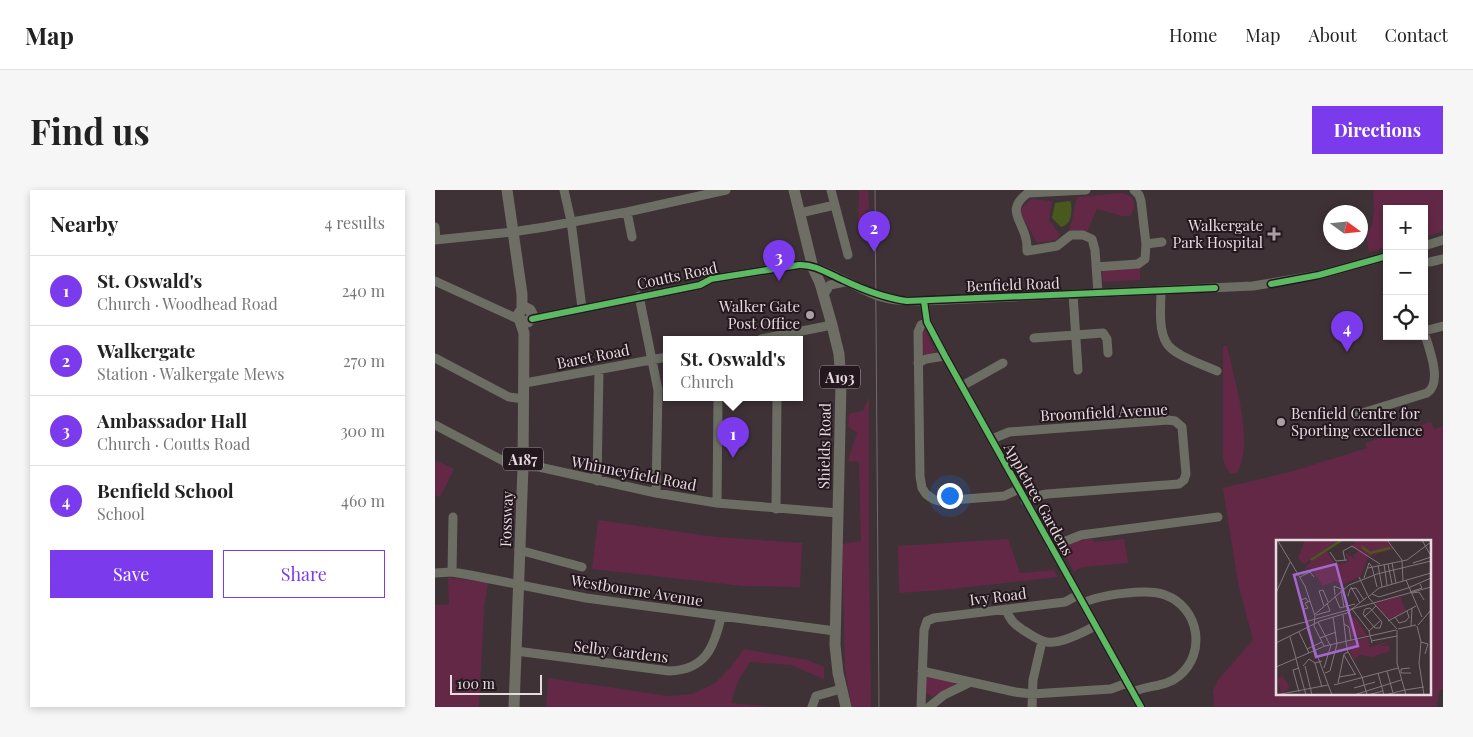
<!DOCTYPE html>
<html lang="en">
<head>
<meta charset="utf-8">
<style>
  body { margin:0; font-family:"Playfair Display",serif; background:#f6f6f6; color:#222 }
  .controls { position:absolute; right:15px; top:15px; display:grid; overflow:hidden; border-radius:0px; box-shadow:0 2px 8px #0003 }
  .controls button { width:45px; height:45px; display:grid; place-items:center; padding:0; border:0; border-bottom:1px solid #e0e0e0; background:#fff; color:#222; font:25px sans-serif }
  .compass { position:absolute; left:888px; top:15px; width:45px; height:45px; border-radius:50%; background:#fff; box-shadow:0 2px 8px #0003; rotate:105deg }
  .scale { position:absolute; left:15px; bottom:12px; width:92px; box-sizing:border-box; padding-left:5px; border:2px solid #e9dae0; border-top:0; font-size:14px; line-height:18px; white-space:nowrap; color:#e9dae0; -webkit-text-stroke:4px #23181d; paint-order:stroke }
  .you { position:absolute; left:514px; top:305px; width:18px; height:18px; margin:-12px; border:4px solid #fff; border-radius:50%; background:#1a73e8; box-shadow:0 0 0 8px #1a73e833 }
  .badge { display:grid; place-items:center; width:32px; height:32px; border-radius:50%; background:#7c3aed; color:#fff; font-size:16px; font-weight:700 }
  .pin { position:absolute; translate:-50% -41px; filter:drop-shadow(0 1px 2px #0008) }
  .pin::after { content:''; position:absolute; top:26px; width:18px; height:15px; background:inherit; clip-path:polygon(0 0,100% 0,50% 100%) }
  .popup { position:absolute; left:228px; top:146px; width:140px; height:65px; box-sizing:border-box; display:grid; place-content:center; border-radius:0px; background:#fff; filter:drop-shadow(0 1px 4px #0005); font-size:16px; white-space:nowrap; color:#767676 }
  .popup b { font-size:19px; color:#222 }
  .popup::after { content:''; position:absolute; left:50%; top:100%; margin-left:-10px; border:10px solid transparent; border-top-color:#fff }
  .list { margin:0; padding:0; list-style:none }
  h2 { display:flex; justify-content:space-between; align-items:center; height:65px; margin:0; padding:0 20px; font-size:21px }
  h2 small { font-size:16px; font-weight:400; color:#767676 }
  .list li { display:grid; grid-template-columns:32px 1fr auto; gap:15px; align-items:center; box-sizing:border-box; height:70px; padding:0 20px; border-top:1px solid #e0e0e0 }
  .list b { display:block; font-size:19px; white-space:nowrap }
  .list p { margin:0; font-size:16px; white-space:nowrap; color:#767676 }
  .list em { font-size:16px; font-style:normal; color:#767676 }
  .actions { display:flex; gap:10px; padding:15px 20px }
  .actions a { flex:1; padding:11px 0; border:1px solid #7c3aed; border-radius:0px; text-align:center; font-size:18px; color:#7c3aed }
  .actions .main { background:#7c3aed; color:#fff }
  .icon { flex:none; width:28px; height:28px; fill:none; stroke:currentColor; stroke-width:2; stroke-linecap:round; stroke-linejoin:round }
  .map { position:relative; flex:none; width:1008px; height:517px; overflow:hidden; border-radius:0px }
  header { display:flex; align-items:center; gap:30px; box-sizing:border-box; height:70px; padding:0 25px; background:#fff; border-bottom:1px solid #e0e0e0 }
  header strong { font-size:24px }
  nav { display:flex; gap:28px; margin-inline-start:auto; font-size:18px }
  .intro { display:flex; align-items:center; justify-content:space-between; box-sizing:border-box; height:120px; padding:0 30px }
  h1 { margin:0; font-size:35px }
  .button { padding:12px 22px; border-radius:0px; background:#7c3aed; color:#fff; font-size:18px; font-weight:700 }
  main { display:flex; gap:30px; padding:0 30px }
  aside { flex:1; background:#fff; border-radius:0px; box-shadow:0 2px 8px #0003 }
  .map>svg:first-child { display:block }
  .green { fill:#632846; fill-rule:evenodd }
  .water { fill:#49591d }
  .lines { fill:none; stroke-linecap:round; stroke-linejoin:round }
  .minor { stroke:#6c6e64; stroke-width:9 }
  .major { stroke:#6e6e65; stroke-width:11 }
  .tram { stroke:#706d69; stroke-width:1 }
  .cycleway-casing { stroke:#23181d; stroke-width:9 }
  .cycleway { stroke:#5cba63; stroke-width:6 }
  .poi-dot { fill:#ad9fa5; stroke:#23181d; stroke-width:2 }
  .labels { text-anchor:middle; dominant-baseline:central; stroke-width:4; stroke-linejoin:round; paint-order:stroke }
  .shield { fill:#23181d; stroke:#aea0a6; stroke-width:1 }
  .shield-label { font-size:14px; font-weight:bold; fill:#e9dae0 }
  .poi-label { font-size:15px; fill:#e9dae0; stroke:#23181d; text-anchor:end }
  .street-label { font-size:15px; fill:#e9dae0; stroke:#23181d }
  .inset-river { fill:none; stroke:#49591d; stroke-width:2.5 }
  .inset-road { fill:none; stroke:#82757b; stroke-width:1 }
  .view { fill:#a269cb; fill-opacity:0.15; stroke:#a269cb; stroke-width:2.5 }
  .inset-edge { fill:none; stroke:#e9dae0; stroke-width:2.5 }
</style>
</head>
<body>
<header>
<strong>Map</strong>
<nav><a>Home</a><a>Map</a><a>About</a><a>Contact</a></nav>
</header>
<div class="intro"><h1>Find us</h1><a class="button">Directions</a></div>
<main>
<aside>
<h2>Nearby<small>4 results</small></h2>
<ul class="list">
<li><span class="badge">1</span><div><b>St. Oswald's</b><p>Church · Woodhead Road</p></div><em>240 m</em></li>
<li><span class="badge">2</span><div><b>Walkergate</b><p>Station · Walkergate Mews</p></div><em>270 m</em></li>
<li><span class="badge">3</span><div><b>Ambassador Hall</b><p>Church · Coutts Road</p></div><em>300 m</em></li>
<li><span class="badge">4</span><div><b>Benfield School</b><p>School</p></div><em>460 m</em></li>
</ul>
<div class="actions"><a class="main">Save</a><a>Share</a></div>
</aside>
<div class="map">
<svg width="1008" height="517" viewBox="0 0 1008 517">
  <rect width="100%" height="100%" fill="#3e3237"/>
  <path class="green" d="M424,0H433L434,19L430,20V33L423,34Z
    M938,0H1008V41L989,47V19H952V57L934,62L931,45C941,34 939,14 938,0Z
    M686,3C699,4 703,15 695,26H687L662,19L652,42L634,40C639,29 638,15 643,7Z
    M596,9L617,11L614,30L625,45L621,50L602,53L584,21Z
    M705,77V90L668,92L667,80Z
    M487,140H490L500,161L499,163L486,164Z
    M788,156H792C799,189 820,253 802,283C792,286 790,276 788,268Z
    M434,207V366L436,517H417L410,480L407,354L426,351L424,272L413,271L422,243L413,236L414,224L428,221Z
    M996,232L999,239L1008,236V499L1004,501L1002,517H779L778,501L783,490L818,450L803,393L788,298L855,282L932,258L930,253ZM842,351H994V503H842Z
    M0,270L19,279L5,307L0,305Z
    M163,330L281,347L367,353L365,397L308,396L157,379Z
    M656,348L660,352L689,349L693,373L647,377L639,382L626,358L637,352Z
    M573,349L585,383L619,380L623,387L507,400L464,403L463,356Z
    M13,388L53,392L49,417L44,517H0V415L14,414Z
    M309,459L372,470L389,477V489L356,475L315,472L303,491L296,513L339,517H111L113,488L233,506L257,504L280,493L295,478Z
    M493,487L519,491V496L497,507L489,502V490Z"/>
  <path class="water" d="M634,11L636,12C637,23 637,34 626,37L617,28L620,13Z"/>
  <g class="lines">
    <path class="minor" d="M129,0L136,31L147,118
      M396,0L413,65
      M651,0L593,3C570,20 587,29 591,49C592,53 592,57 592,61L622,56L636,45H648L657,49L660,60L663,103
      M192,22L197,47
      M365,23L400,15
      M0,37L1,50
      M0,50L77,42L110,37L192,22L291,0
      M711,54L727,52
      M989,56L1008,50
      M995,72L1008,69
      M661,77L703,74L710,69L711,54L706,11L704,5L699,0
      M0,91L85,130
      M726,101C726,116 723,138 731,152C737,165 769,175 782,181
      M638,104L643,180
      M204,106L223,200L221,303
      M388,106L395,95L410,92
      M489,111L492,132L510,166L706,517
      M97,129L265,95L276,89L364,75C386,74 420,98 443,106C458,111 474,111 489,111L818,96L884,85L952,66
      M492,132L486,135L483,142L485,286L487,298L491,304L498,309L504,311L569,306L584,299
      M989,141L1008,136
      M599,148L668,143L672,149L673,163
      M326,149L397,135
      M0,168L74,207L89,209
      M483,173L491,169L510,166
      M90,193L232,167
      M527,196L568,173
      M924,224L992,203C1008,193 994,158 989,142
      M0,235L78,276L104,277L221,303L282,313L403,323
      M557,249L574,242L733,230L740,231L747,237L751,284L749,290L744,294L612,304L601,306L590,311
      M162,291L164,180
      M282,313L283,207
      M341,319L342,207
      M616,357L646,345L783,327
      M84,360L147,377
      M17,382L18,327
      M0,383L17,382L35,385L151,408L400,441
      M648,413C664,405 713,398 730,405C764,417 772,463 744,486C731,497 713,495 698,502
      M571,419C574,429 579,434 588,440C595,444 604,451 612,452C625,454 649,442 660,436
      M81,461L234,481C270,480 279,458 286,427
      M487,481L580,502L597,504L676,499L692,493
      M377,517L381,506L406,499
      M486,517L489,440L492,431L499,428L630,412L643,405
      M494,517L509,505L536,492
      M597,517L598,490L607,451"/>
    <path class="major" d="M72,0L87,104V119L83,125L89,143L88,277L79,517
      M359,0L378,78L385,93L397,135L404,164L406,193L400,455L403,483L411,517
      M87,119L91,118L95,120L98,126L93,132L87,131"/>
    <path class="tram" d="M440,0L444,517"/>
    <g class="cycleway-casing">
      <path id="cycleway" d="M836,94L884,85L952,66
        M489,111L492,132L510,166L706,517
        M97,129L265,95L276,89L364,75C379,74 394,84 408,90C429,100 449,108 472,111L780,98"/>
    </g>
    <use href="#cycleway" class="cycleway"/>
  </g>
  <g class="poi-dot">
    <path d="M836.5 36.5h5v5h5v5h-5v5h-5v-5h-5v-5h5z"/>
    <circle cx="375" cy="125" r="5"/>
    <circle cx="846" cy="232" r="5"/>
  </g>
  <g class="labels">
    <g class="shield">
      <rect x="385" y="175.5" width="40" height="23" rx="4"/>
      <rect x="68" y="257.5" width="40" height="23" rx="4"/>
    </g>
    <g class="shield-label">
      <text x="405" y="187">A193</text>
      <text x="88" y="269">A187</text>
    </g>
    <g class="poi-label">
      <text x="828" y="35">Walkergate<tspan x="828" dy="17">Park Hospital</tspan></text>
      <text x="365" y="116">Walker Gate<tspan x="365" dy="17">Post Office</tspan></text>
      <text x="856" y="223" text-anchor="start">Benfield Centre for<tspan x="856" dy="17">Sporting excellence</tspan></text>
    </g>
    <g class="street-label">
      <text transform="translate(242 85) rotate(-12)">Coutts Road</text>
      <text transform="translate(578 94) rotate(-2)">Benfield Road</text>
      <text transform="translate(158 166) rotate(-11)">Baret Road</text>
      <text transform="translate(669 222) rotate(-3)">Broomfield Avenue</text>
      <text transform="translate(389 256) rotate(-89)">Shields Road</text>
      <text transform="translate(199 283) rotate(11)">Whinneyfield Road</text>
      <text transform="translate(604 309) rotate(61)">Appletree Gardens</text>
      <text transform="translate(71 329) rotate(-88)">Fossway</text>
      <text transform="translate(202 400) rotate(9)">Westbourne Avenue</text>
      <text transform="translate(563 406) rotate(-7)">Ivy Road</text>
      <text transform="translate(186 461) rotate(7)">Selby Gardens</text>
    </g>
  </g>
  <g transform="translate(841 350)">
    <rect width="155" height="155" fill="#3e3237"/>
    <path d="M29,0H67L28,24L22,18ZM76,0H110L117,9L92,17L85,36L66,45L59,41L47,46L35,28L28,29L40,16L51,11L59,25L73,22L69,13L79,19L77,15L85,10L72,7L79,4ZM124,56L130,71L113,79L98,64ZM70,75L73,82L74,77L80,78L91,96L77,97ZM92,97L94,107L120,99L104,106H113L114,111L96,117L85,115L78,119L70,104ZM6,135L14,147L6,154L1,141Z" fill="#632846"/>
    <path class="inset-river" d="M86,7L94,13L114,8M35,20L66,0"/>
    <path class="inset-road" d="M111,0L126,20L127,41M146,0L155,16M2,1L29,46L39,76L38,86L48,106M54,12L60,21L71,20M69,20L67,11L76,6L104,24M116,23L120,43M137,23L155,17M108,24L111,45M112,24L116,44M102,25L106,47M96,27L101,47M92,28L131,20L155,2M24,37L34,32L38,37M83,37L92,56M88,38L93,23L96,27M130,40L146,77M75,47L84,63M132,48L155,38M65,50L68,67M134,52L146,48L144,44M0,53L14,22M136,53L143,52L148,60M96,54L103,57L132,48M59,55L58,46L65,49M59,56L64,68L79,64M72,56L74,49L80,48L88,60M92,57L121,89M92,57L103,48L155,33M32,62L30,58L25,60L28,69L32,68L29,63L34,61M48,66L43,51L47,50L52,62M94,68L106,82L104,88H99L87,74L89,69ZM76,69L93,91L96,103M38,75L73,45L101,34L155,21M40,75L54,71L51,63M67,75L71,110L86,137L91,155M88,77L100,66M119,77L123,83L130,81L133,77L131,71M112,81L140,66M42,82L54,105M68,84L73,87L75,100M142,85L155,70M135,86L136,68M141,86L145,102M31,88L56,155M122,89L140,85M0,90L155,47M121,90V123L130,155M93,91L105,80M23,92L33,113M14,97L20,118M44,98L60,92M95,101L121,96M145,102L143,123L148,155M145,102L152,104L149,114M0,103L44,81L71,73L91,57M31,109L46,102M68,115L79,134M20,119L30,155M39,123L46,147M27,126L33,119L39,123L46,121M29,126L36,155M0,127L49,106L120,90M23,128L17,130L23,152M48,128L55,105M134,128L125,129V133H135M111,131L117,153M49,133L54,131L61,104L57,77M102,133L108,155M63,137L80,134M62,143L68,114L72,112M58,145L122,128M78,148L99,142M129,150L148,147M0,155L52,145M78,155L125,140M91,155L107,151M109,155L129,150"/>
    <path class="view" d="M60,24L82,106L40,117L18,35Z"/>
    <rect width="155" height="155" class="inset-edge"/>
  </g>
</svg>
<div class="controls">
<button>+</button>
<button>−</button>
<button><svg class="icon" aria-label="locate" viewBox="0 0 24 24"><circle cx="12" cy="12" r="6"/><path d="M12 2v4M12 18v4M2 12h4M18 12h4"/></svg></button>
</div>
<svg class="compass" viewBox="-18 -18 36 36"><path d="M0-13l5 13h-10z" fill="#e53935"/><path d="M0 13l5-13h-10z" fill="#767676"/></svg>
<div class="scale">100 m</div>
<div class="you"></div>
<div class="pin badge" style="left:298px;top:268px">1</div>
<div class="popup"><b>St. Oswald's</b>Church</div>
<div class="pin badge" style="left:439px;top:62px">2</div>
<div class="pin badge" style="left:344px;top:91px">3</div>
<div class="pin badge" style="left:912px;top:162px">4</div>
</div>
</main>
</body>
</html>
